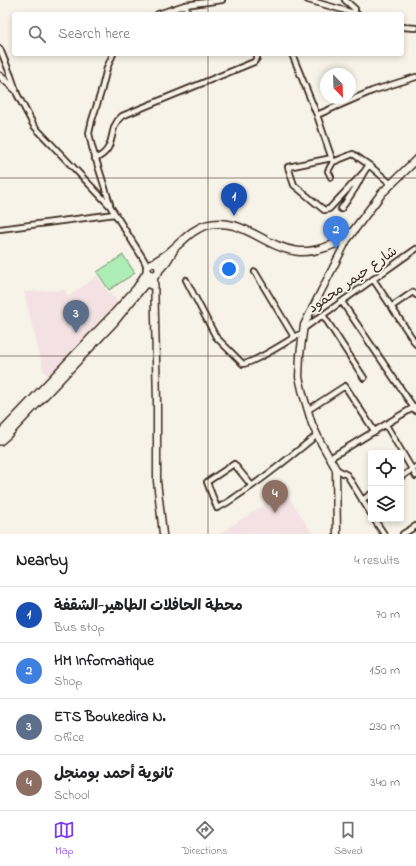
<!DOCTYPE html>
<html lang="en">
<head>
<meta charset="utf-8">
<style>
  body { margin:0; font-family:"Indie Flower","Playpen Sans Arabic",sans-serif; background:#f6f6f6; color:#202124 }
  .controls { position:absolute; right:12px; bottom:12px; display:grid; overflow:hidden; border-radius:4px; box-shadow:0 2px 6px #0003 }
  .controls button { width:36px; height:36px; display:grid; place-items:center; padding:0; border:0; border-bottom:1px solid #e0e0e0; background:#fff; color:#202124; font:20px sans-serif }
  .compass { position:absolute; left:320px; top:68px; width:36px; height:36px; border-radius:50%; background:#fff; box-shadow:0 2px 6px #0003; rotate:157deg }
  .you { position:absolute; left:229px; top:269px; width:14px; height:14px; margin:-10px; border:3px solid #fff; border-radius:50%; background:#1a73e8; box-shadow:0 0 0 6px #1a73e833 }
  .badge { display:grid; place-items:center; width:26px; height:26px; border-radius:50%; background:#7c3aed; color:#fff; font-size:13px; font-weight:700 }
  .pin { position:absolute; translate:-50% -33px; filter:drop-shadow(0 1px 2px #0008) }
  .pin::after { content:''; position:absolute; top:21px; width:14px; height:12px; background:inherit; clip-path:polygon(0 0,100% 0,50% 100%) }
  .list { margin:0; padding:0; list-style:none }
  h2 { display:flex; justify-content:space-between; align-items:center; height:52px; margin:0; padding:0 16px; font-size:17px }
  h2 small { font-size:13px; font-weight:400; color:#757577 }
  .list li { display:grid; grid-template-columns:26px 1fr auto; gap:12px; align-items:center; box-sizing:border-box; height:56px; padding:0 16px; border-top:1px solid #e0e0e0 }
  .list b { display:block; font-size:15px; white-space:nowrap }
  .list p { margin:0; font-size:13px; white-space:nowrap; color:#757577 }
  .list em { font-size:13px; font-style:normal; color:#757577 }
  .icon { flex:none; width:22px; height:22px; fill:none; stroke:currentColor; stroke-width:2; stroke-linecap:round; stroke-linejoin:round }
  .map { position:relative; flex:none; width:416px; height:534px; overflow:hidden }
  .search { position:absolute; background:#fff; box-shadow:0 2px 6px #0003; left:12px; right:12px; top:12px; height:44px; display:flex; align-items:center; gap:10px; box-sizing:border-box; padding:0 14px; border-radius:4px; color:#757577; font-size:15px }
  .sheet { height:276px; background:#fff }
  nav { display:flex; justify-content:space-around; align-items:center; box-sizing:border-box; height:56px; border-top:1px solid #e0e0e0; background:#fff; font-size:11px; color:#757577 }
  nav a { display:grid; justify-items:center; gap:2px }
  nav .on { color:#7c3aed }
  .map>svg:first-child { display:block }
  .built { fill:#f3e1e3 }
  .green { fill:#aeedb5; stroke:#748c6a }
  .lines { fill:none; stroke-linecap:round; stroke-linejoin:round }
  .minor-casing { stroke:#3b2a1e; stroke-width:8 }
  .tertiary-casing { stroke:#3b2a1e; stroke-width:9 }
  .secondary-casing { stroke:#3b2a1e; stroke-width:10 }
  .minor { stroke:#f7f3e8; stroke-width:4.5 }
  .tertiary { stroke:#f7f3e8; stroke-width:6 }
  .secondary { stroke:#f7f3e8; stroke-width:7 }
  .grid { fill:none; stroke:#3b2a1e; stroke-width:1; stroke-opacity:0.55 }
  .labels { text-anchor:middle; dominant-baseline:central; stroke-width:3.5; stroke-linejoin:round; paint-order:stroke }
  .street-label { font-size:14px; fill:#3b2a1e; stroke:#f7f3e8 }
</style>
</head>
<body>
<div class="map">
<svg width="416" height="534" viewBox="0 0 416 534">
  <rect width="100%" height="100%" fill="#f7f3e8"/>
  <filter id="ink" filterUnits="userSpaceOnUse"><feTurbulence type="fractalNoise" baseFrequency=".025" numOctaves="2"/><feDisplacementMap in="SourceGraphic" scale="8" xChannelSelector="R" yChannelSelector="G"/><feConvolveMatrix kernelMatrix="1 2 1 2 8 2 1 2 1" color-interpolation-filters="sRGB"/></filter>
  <g filter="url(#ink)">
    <path class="built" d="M97,276L108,292L118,301L48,376L44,372L24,292L65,290L68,297Z
      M285,492L313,534H219Z"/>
    <path class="green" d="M123,255L135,273L109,290L97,272Z"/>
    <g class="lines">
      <g class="minor-casing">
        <path id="minor" d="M308,0L357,14
          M345,0L355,9L354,14
          M185,5L188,14
          M158,14L185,5L222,0
          M402,27L416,28
          M0,49L11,76L17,94L34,126L110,206L144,260L147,267
          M292,54L317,115
          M332,158L288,167L294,185L324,210L329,209L364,172
          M95,159C119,148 106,129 122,116L254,62L257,58V54
          M331,177L328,171L333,162
          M391,184L369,165L353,154L333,162L317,115L372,91L416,77
          M110,204L92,147L89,133L92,120L101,92L107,68L113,54
          M341,209C346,202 351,195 356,187C360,180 363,172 369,165
          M0,229L115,214
          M255,272L294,337
          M373,279L416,344
          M186,280L216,337L243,364C257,362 288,340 302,333
          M342,302L416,411
          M391,307L413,292L416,295
          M323,315L364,378
          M303,329L416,249
          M308,410L345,386L375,432
          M386,425L416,476
          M330,458L416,406
          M336,469L347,475L371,514
          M401,477L416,467
          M252,486L234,464L207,482L217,508C227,504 236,496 246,490C271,473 294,454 317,435
          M362,500L371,494
          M374,519L384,534
          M403,534L416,526"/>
      </g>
      <g class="tertiary-casing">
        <path id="tertiary" d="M0,76L15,89
          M154,275L157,403V481L163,534
          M337,534L336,469L320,441L312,424L303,394L299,377L300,355L304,325L348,238"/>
      </g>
      <g class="secondary-casing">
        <path id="secondary" d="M147 269a6 6 0 1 1 12 0a6 6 0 1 1-12 0Z
          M153,263C160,259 167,255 173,249C184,240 192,229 207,225C241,216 264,247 296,251C313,254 333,245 348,238L382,193L416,160
          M159,270L166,262L173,251
          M146,283L154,286
          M0,434L111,317L137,288L147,272
          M0,441L7,435L114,322L152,275"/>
      </g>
      <use href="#minor" class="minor"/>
      <use href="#tertiary" class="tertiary"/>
      <use href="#secondary" class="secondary"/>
    </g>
  </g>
  <path class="grid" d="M208,0V14M208,54V534M0,178H416M0,356H416"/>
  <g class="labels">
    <g class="street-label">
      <text transform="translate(353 280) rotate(-35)">شارع حيمر محمود</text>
    </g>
  </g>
</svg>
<div class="controls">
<button><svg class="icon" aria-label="locate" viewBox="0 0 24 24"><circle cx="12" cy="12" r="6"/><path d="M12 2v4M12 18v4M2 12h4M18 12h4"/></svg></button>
<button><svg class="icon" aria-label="layers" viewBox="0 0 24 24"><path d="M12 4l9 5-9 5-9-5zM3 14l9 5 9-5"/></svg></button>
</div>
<svg class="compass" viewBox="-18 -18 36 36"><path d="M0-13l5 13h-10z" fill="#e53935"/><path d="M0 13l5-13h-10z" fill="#757577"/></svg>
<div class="you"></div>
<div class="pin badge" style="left:234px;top:216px;background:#1a4fb4">1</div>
<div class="pin badge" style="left:336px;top:249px;background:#3f7fe0">2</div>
<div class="pin badge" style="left:76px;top:333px;background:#5c6f8a">3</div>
<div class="pin badge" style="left:275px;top:513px;background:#8d6e63">4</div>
<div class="search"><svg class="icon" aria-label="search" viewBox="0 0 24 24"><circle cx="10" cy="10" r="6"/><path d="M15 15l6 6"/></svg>Search here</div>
</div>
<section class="sheet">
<h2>Nearby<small>4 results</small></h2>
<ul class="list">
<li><span class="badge" style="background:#1a4fb4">1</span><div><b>محطة الحافلات الطاهير-الشقفة</b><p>Bus stop</p></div><em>70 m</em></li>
<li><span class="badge" style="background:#3f7fe0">2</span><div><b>HM Informatique</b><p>Shop</p></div><em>150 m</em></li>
<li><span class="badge" style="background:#5c6f8a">3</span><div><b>ETS Boukedira N.</b><p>Office</p></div><em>230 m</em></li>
<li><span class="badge" style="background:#8d6e63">4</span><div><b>ثانوية أحمد بومنجل</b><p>School</p></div><em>340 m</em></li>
</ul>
</section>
<nav>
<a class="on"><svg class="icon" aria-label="map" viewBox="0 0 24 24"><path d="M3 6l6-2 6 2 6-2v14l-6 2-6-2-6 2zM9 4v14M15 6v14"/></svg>Map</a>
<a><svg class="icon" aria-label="directions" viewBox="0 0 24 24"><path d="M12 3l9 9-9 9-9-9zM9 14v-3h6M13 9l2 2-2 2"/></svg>Directions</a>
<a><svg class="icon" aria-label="saved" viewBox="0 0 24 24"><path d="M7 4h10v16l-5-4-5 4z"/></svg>Saved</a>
</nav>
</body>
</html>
